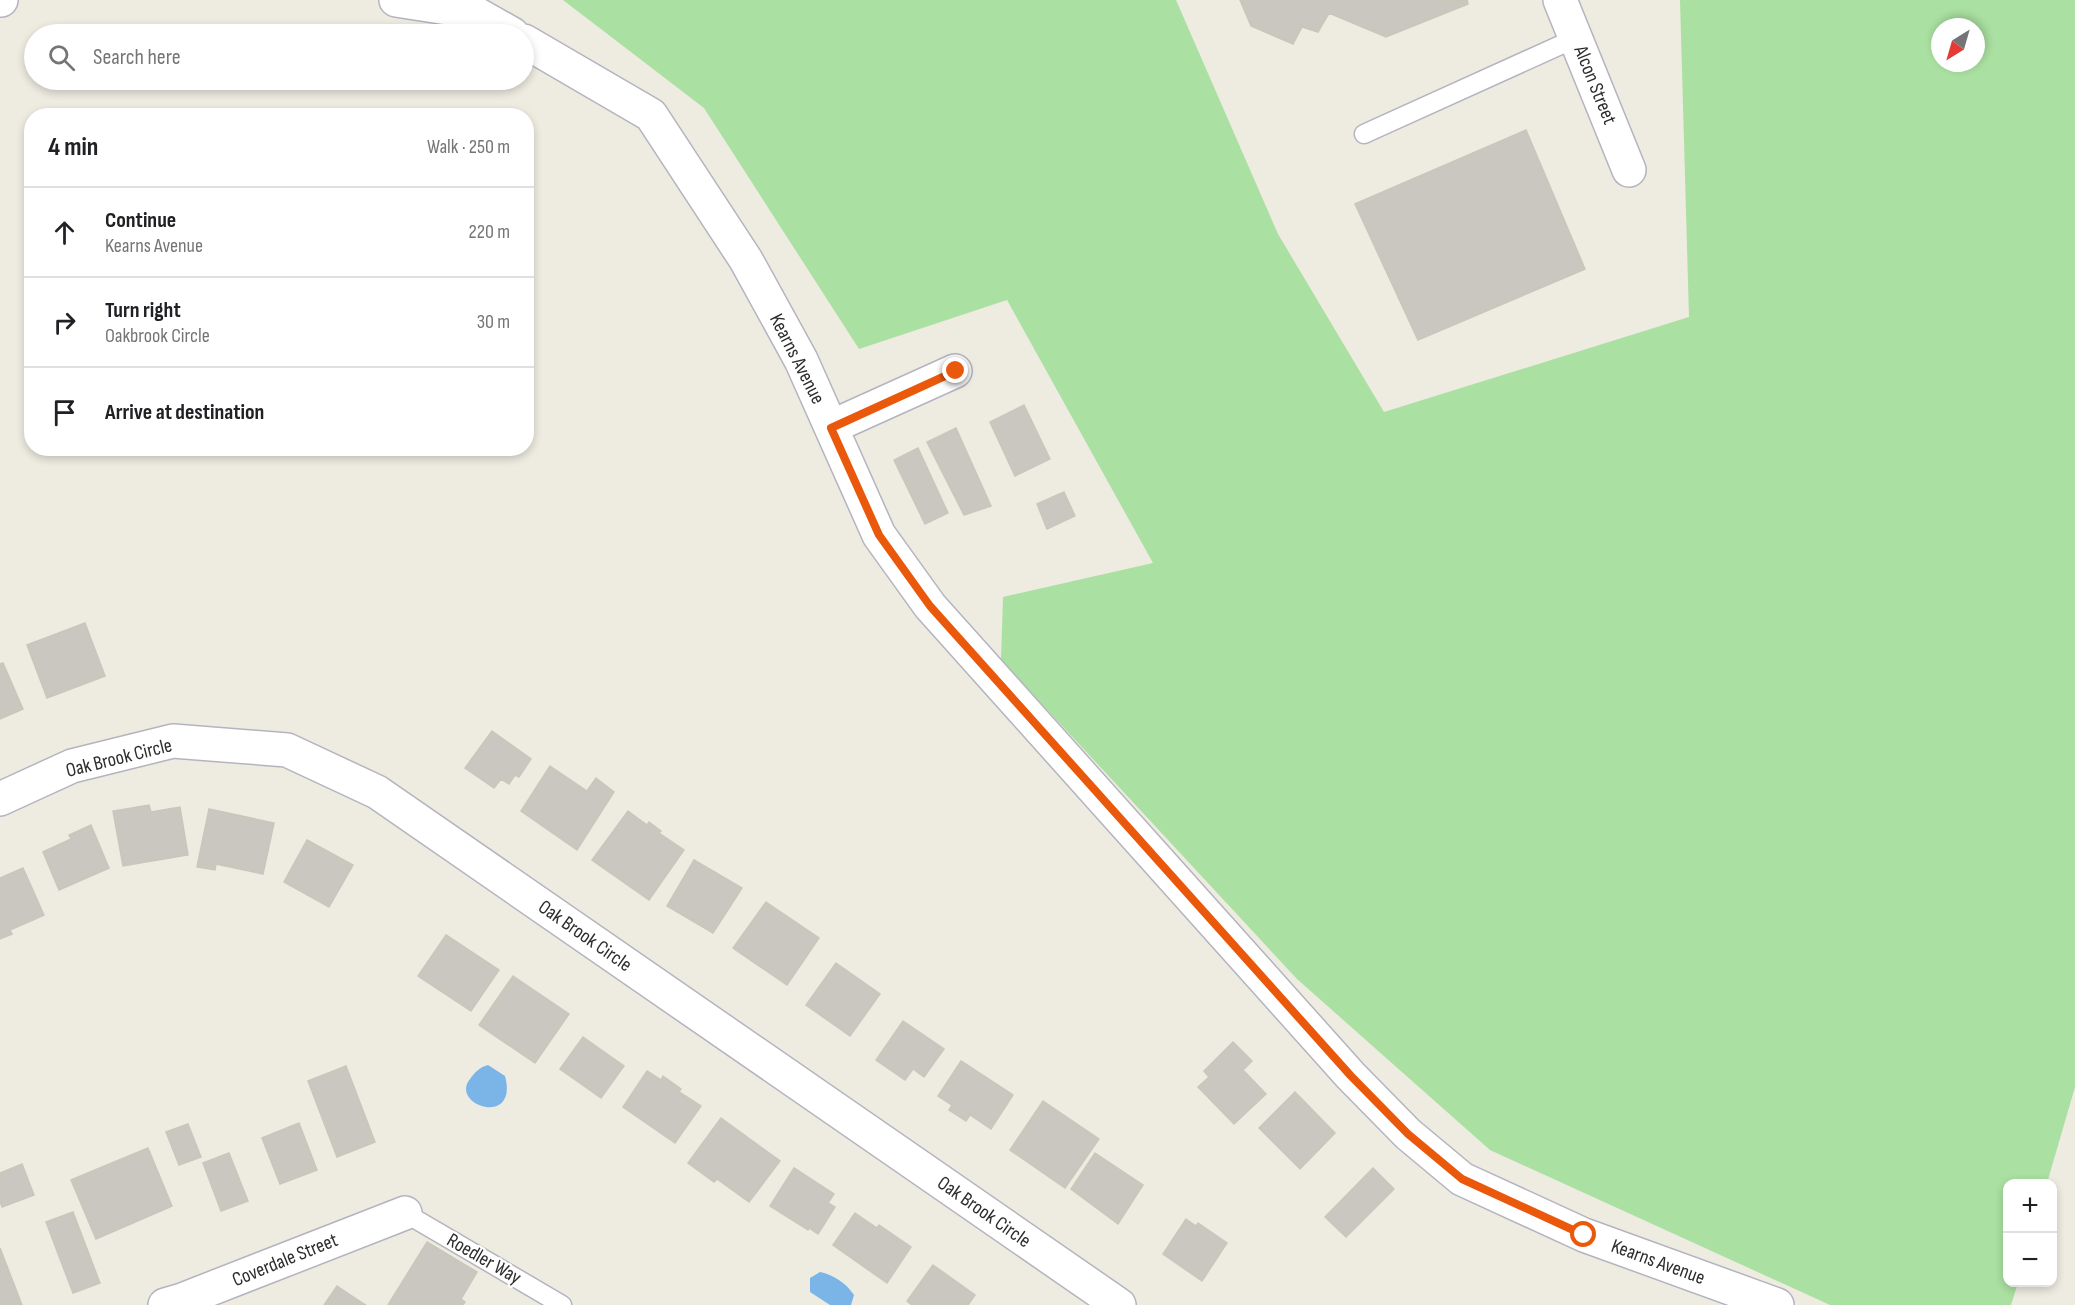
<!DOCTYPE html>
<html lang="en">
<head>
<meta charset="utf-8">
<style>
  body { margin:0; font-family:"Sofia Sans Condensed",sans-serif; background:#f2f2f2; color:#202124 }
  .controls { position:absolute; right:18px; bottom:18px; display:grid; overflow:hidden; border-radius:12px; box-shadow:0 3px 9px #0003 }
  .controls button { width:54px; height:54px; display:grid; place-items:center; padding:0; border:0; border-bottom:2px solid #e0e0e0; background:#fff; color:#202124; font:30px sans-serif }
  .compass { position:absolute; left:1931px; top:18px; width:54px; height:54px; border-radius:50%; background:#fff; box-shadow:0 3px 9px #0003; rotate:217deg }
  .stop { position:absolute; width:18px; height:18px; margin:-14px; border:4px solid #ea580c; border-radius:50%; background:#fff }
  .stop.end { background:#ea580c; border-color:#fff; box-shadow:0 2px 6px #0008 }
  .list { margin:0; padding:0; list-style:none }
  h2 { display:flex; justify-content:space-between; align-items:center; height:78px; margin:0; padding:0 24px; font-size:26px }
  h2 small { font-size:20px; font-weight:400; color:#757577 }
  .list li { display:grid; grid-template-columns:39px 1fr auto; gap:18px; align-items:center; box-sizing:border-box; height:90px; padding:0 24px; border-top:2px solid #e0e0e0 }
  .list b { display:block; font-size:22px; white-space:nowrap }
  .list p { margin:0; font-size:20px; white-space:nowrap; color:#757577 }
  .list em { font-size:20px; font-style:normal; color:#757577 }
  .icon { flex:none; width:33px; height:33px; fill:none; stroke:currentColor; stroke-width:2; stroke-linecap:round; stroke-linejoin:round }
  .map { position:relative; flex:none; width:2075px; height:1305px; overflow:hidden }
  .search { position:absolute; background:#fff; box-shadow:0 3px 9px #0003; left:24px; top:24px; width:510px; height:66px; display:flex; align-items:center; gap:15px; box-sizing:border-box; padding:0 21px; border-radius:33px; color:#757577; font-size:22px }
  .panel { position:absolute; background:#fff; box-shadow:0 3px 9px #0003; left:24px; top:108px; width:510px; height:348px; border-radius:24px }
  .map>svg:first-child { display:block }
  .green { fill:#aae0a1; fill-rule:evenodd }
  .water { fill:#7bb5e8 }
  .building { fill:#c9c7c0; stroke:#c9c7ba; stroke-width:1.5 }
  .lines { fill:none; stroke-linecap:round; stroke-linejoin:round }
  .service-casing { stroke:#b4b4bf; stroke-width:21 }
  .minor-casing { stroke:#b4b4bf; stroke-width:36 }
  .service { stroke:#fff; stroke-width:18 }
  .minor { stroke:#fff; stroke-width:33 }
  .route { stroke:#ea580c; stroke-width:8 }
  .labels { text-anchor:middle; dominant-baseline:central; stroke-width:4.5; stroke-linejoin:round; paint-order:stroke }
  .street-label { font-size:20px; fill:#2d2d2d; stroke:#fff }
</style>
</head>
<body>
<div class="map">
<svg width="2075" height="1305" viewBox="0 0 2075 1305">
  <rect width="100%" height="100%" fill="#eeebe1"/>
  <path class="green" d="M563,0H1176L1278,234L1384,412L1689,317L1680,0H2075V1087L2047,1183L2008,1184V1282L2018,1283L2011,1305H1830L1490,1150L1297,979L1001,660L1003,597L1153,563L1007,300L859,349L704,108ZM1940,27H1976V63H1940Z"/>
  <path class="water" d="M488,1065L505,1076C519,1128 449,1105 470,1079C475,1072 480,1067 488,1065Z
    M820,1272C834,1275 846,1283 854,1295L851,1305H830L810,1292V1278Z"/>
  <path class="building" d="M1240,0H1467L1468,4L1386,37L1329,13L1318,32L1302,27L1293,44L1251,26Z
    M1526,130L1585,269L1418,340L1355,204Z
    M1024,405L1050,459L1015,476L990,422Z
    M956,428L991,506L964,515L927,442Z
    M918,448L948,513L925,524L894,460Z
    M1064,492L1075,516L1047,529L1037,504Z
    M85,623L105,676L47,698L27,645Z
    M3,663L23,709L0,719V664Z
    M492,731L531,759L519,777L515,775L509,784L501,779L494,788L465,768Z
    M550,766L587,791L596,778L614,792L577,850L521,811Z
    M149,805L151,812L180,807L188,855L123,866L113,811Z
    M209,809L274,823L263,874L216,864L215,870L197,867Z
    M628,811L647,825L649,822L661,831L659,833L684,850L649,900L592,860Z
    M91,825L109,868L59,890L43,852L71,839L69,835Z
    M307,840L353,865L329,907L284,882Z
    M694,860L742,888L713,933L667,906Z
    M23,868L44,915L10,930L12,934L0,939V878Z
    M766,902L819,938L787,985L733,948Z
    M446,935L499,970L471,1011L418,976Z
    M836,963L880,994L850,1036L806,1005Z
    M513,976L569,1014L535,1063L479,1025Z
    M903,1021L944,1049L924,1077L913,1069L905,1080L876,1060Z
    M583,1037L624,1066L601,1098L560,1069Z
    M1233,1042L1252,1061L1243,1070L1266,1094L1234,1124L1198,1087L1209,1077L1204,1071Z
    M961,1061L1013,1095L991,1129L970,1115L966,1121L949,1110L952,1105L938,1096Z
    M346,1066L375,1142L337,1157L308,1081Z
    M647,1071L661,1080L663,1076L681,1089L679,1092L701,1106L675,1143L623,1107Z
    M1295,1092L1335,1133L1300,1169L1259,1128Z
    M1043,1101L1099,1139L1065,1188L1010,1150Z
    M721,1118L780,1161L749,1202L717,1179L714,1182L688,1163Z
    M299,1123L317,1170L280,1184L262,1138Z
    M188,1124L201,1157L179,1165L166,1132Z
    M148,1148L172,1206L96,1239L71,1180Z
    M229,1153L248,1201L221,1211L203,1163Z
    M1095,1153L1143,1185L1118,1224L1071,1189Z
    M22,1164L34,1195L2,1207L0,1201V1173Z
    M794,1168L834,1194L828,1203L835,1207L818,1234L809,1228L808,1230L770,1206Z
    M1373,1168L1394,1189L1346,1237L1325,1217Z
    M73,1212L100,1283L73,1293L46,1222Z
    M855,1213L877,1228L879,1225L911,1247L887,1283L833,1245Z
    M1186,1219L1196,1226L1198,1223L1227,1243L1202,1281L1163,1254Z
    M427,1242L477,1272L461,1299L465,1302L463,1305H388Z
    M0,1248L22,1305H0Z
    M933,1265L975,1295L968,1305H912L907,1301Z
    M337,1286L364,1304L366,1305H324Z"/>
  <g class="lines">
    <g class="service-casing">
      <path id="service" d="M1364,134L1576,38
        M405,1213L562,1305"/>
    </g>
    <g class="minor-casing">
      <path id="minor" d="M0,0H1
        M396,0L473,12L512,34
        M1560,0L1629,170
        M524,41L651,115L746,260L801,360L879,535L930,606L1351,1076L1408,1134L1462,1179L1584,1235L1777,1305
        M831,427L955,371
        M0,799L72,766L173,741L287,750L377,792L1119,1305
        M165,1305L182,1300L405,1213"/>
    </g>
    <use href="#service" class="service"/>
    <use href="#minor" class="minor"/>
  </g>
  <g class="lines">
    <path class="route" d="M956,371L831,428L879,535L930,606L1351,1076L1408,1134L1462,1179L1584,1235"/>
  </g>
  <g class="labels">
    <g class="street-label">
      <text transform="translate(1595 85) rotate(68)">Alcon Street</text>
      <text transform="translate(797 359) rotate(63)">Kearns Avenue</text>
      <text transform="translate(119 758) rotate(-14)">Oak Brook Circle</text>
      <text transform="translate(585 936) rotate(35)">Oak Brook Circle</text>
      <text transform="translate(984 1212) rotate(35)">Oak Brook Circle</text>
      <text transform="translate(484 1259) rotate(30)">Roedler Way</text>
      <text transform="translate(285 1260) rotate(-22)">Coverdale Street</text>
      <text transform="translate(1658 1262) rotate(20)">Kearns Avenue</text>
    </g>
  </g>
</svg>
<div class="controls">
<button>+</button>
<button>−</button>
</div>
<svg class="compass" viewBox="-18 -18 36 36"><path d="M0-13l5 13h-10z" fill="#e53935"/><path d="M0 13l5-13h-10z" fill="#757577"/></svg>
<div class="stop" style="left:1584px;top:1235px"></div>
<div class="stop end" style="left:956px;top:371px"></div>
<div class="search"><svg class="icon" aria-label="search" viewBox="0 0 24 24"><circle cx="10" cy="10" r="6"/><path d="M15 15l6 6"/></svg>Search here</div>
<section class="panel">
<h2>4 min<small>Walk · 250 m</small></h2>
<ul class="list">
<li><svg class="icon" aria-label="ahead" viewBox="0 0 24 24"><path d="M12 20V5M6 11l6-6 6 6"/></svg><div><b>Continue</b><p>Kearns Avenue</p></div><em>220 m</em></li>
<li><svg class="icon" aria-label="right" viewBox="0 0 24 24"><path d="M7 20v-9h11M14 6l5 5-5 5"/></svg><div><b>Turn right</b><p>Oakbrook Circle</p></div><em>30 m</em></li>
<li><svg class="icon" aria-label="arrive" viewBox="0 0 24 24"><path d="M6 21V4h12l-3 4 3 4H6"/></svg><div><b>Arrive at destination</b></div></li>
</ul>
</section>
</div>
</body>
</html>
